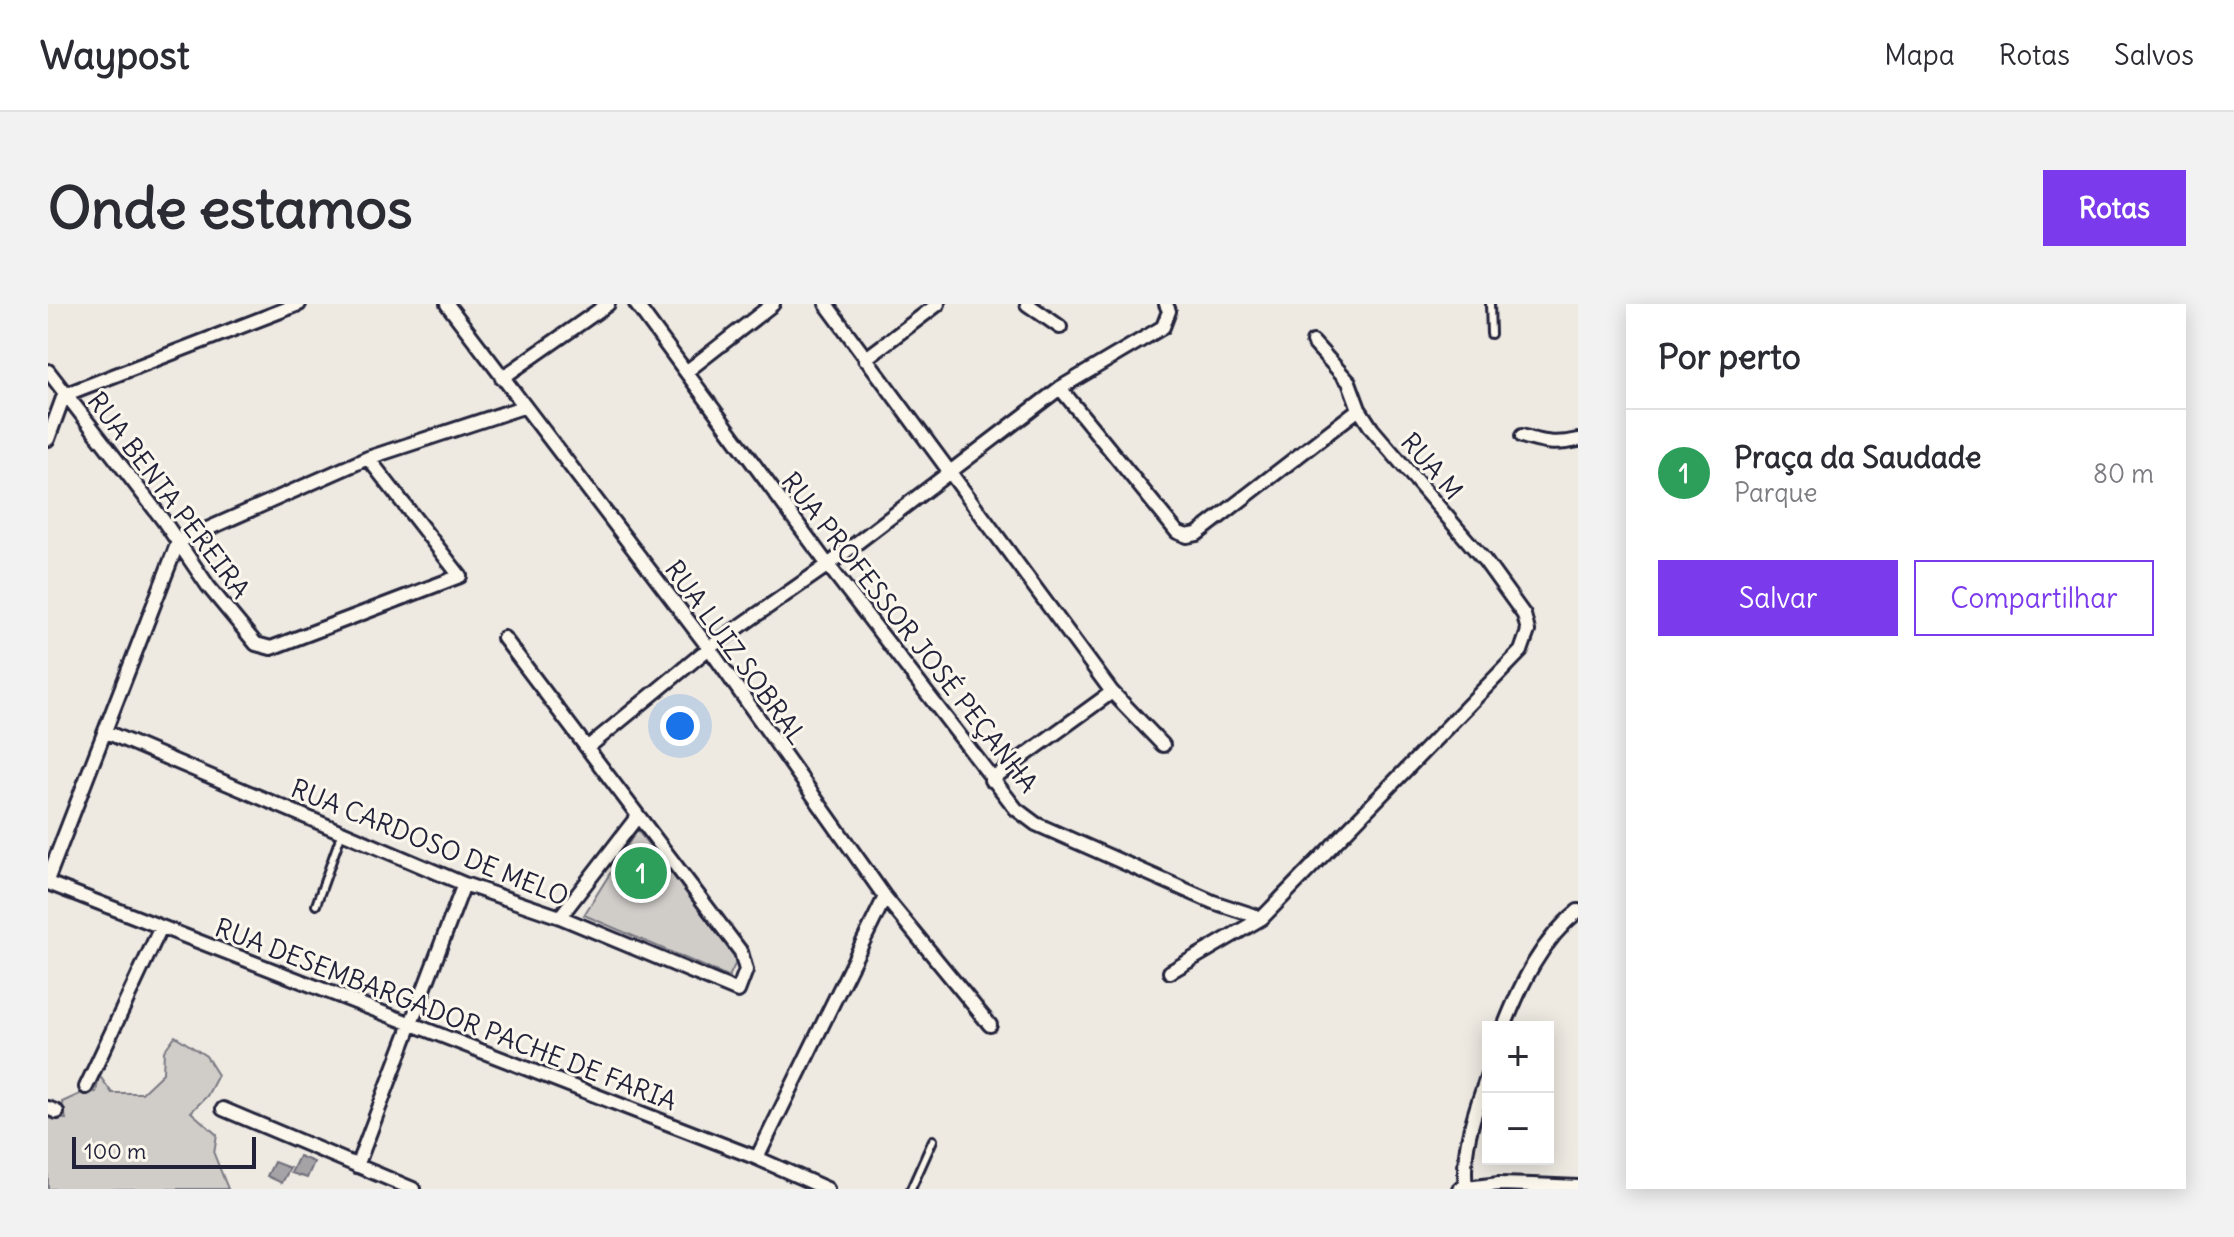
<!DOCTYPE html>
<html lang="pt">
<head>
<meta charset="utf-8">
<style>
  body { margin:0; font-family:Delius,sans-serif; background:#f2f2f3; color:#2b2b33 }
  .controls { position:absolute; right:24px; bottom:24px; display:grid; overflow:hidden; border-radius:0px; box-shadow:0 4px 20px #0003 }
  .controls button { width:72px; height:72px; display:grid; place-items:center; padding:0; border:0; border-bottom:2px solid #e1e1e2; background:#fff; color:#2b2b33; font:40px sans-serif }
  .scale { position:absolute; left:24px; bottom:20px; width:184px; box-sizing:border-box; padding-left:8px; border:4px solid #22223b; border-top:0; font-size:22px; line-height:28px; white-space:nowrap; color:#22223b; -webkit-text-stroke:6px #fbf7ec; paint-order:stroke }
  .you { position:absolute; left:632px; top:422px; width:28px; height:28px; margin:-20px; border:6px solid #fff; border-radius:50%; background:#1a73e8; box-shadow:0 0 0 12px #1a73e833 }
  .badge { display:grid; place-items:center; width:52px; height:52px; border-radius:50%; background:#7c3aed; color:#fff; font-size:26px; font-weight:700 }
  .pin { position:absolute; translate:-50% -50%; border:4px solid #fff; box-shadow:0 2px 8px #0006 }
  .list { margin:0; padding:0; list-style:none }
  h2 { display:flex; justify-content:space-between; align-items:center; height:104px; margin:0; padding:0 32px; font-size:34px }
  h2 small { font-size:26px; font-weight:400; color:#7c7c81 }
  .list li { display:grid; grid-template-columns:52px 1fr auto; gap:24px; align-items:center; box-sizing:border-box; height:128px; padding:0 32px; border-top:2px solid #e1e1e2 }
  .list b { display:block; font-size:30px; white-space:nowrap }
  .list p { margin:0; font-size:26px; white-space:nowrap; color:#7c7c81 }
  .list em { font-size:26px; font-style:normal; color:#7c7c81 }
  .actions { display:flex; gap:16px; padding:24px 32px }
  .actions a { flex:1; padding:18px 0; border:2px solid #7c3aed; border-radius:0px; text-align:center; font-size:28px; color:#7c3aed }
  .actions .main { background:#7c3aed; color:#fff }
  .map { position:relative; flex:none; width:1530px; height:885px; overflow:hidden; border-radius:0px }
  header { display:flex; align-items:center; gap:48px; box-sizing:border-box; height:112px; padding:0 40px; background:#fff; border-bottom:2px solid #e1e1e2 }
  header strong { font-size:38px }
  nav { display:flex; gap:44px; margin-inline-start:auto; font-size:28px }
  .intro { display:flex; align-items:center; justify-content:space-between; box-sizing:border-box; height:192px; padding:0 48px }
  h1 { margin:0; font-size:56px }
  .button { padding:20px 36px; border-radius:0px; background:#7c3aed; color:#fff; font-size:28px; font-weight:700 }
  main { display:flex; gap:48px; padding:0 48px }
  aside { flex:1; background:#fff; border-radius:0px; box-shadow:0 4px 20px #0003 }
  .map>svg:first-child { display:block }
  .green { fill:#d0cdc9; stroke:#797882; stroke-width:2 }
  .water { fill:#a6a3a7; stroke:#716f7c; stroke-width:2 }
  .lines { fill:none; stroke-linecap:round; stroke-linejoin:round }
  .service-casing { stroke:#22223b; stroke-width:12 }
  .minor-casing { stroke:#22223b; stroke-width:18 }
  .service { stroke:#fbf7ec; stroke-width:6 }
  .minor { stroke:#fbf7ec; stroke-width:12 }
  .labels { text-anchor:middle; dominant-baseline:central; stroke-width:6; stroke-linejoin:round; paint-order:stroke }
  .street-label { font-size:26px; fill:#22223b; stroke:#fbf7ec }
</style>
</head>
<body>
<header>
<strong>Waypost</strong>
<nav><a>Mapa</a><a>Rotas</a><a>Salvos</a></nav>
</header>
<div class="intro"><h1>Onde estamos</h1><a class="button">Rotas</a></div>
<main>
<div class="map">
<svg width="1530" height="885" viewBox="0 0 1530 885">
  <rect width="100%" height="100%" fill="#eeeae2"/>
  <filter id="ink" filterUnits="userSpaceOnUse"><feTurbulence type="fractalNoise" baseFrequency=".0125" numOctaves="2"/><feDisplacementMap in="SourceGraphic" scale="16" xChannelSelector="R" yChannelSelector="G"/><feConvolveMatrix kernelMatrix="1 2 1 2 8 2 1 2 1" color-interpolation-filters="sRGB"/></filter>
  <g filter="url(#ink)">
    <path class="green" d="M589,526L691,652L681,673L536,611Z
      M127,732L158,752L170,771L159,792L143,808L169,831L166,850L180,885H0V813L18,815L14,798L34,789L48,788L51,771L64,789H94L115,769L116,747Z"/>
    <path class="water" d="M251,852L266,858L259,874L243,869Z
      M226,858L242,864L234,879L219,872Z"/>
    <g class="lines">
      <g class="service-casing">
        <path id="service" d="M1442,0L1443,30
          M268,601L294,528
          M863,885L885,836"/>
      </g>
      <g class="minor-casing">
        <path id="minor" d="M399,0L661,344L837,593L942,721
          M588,0L780,261L968,505L988,520L1165,598L1214,614
          M778,0L1064,388L1115,441
          M979,0L1012,23
          M817,55L890,0
          M0,67L115,216L160,282L208,340L223,344L412,272L320,154
          M638,68L725,0
          M454,74L560,0
          M1012,84L1129,228L1139,232L1149,230L1311,105
          M1474,132C1495,139 1508,141 1530,136
          M0,135L16,91L251,0
          M58,428L416,580L512,613L690,687L698,666L693,648L456,334
          M539,444L661,344L780,261L1012,84L1115,23L1121,7L1118,0
          M943,476L1064,388
          M0,574L130,238L320,154L475,103
          M0,579L709,854L779,885
          M512,613L589,513
          M1122,668L1214,614L1473,347L1480,327L1476,311L1437,257L1324,125L1311,105L1301,78L1265,38
          M1456,723C1473,680 1493,637 1530,607
          M38,783L113,623
          M0,804L9,808
          M175,805L365,885
          M709,854L837,593
          M309,862L416,580
          M1484,881L1530,883
          M1411,885L1451,880L1484,881L1485,885
          M1418,885C1413,844 1427,808 1440,770"/>
      </g>
      <use href="#service" class="service"/>
      <use href="#minor" class="minor"/>
    </g>
  </g>
  <g class="labels">
    <g class="street-label">
      <text transform="translate(1384 162) rotate(49)">RUA M</text>
      <text transform="translate(121 191) rotate(53)">RUA BENTA PEREIRA</text>
      <text transform="translate(862 328) rotate(52)">RUA PROFESSOR JOSÉ PEÇANHA</text>
      <text transform="translate(688 348) rotate(54)">RUA LUIZ SOBRAL</text>
      <text transform="translate(382 538) rotate(22)">RUA CARDOSO DE MELO</text>
      <text transform="translate(398 710) rotate(21)">RUA DESEMBARGADOR PACHE DE FARIA</text>
    </g>
  </g>
</svg>
<div class="controls">
<button>+</button>
<button>−</button>
</div>
<div class="scale">100 m</div>
<div class="you"></div>
<div class="pin badge" style="left:593px;top:569px;background:#2e9e5b">1</div>
</div>
<aside>
<h2>Por perto<small></small></h2>
<ul class="list">
<li><span class="badge" style="background:#2e9e5b">1</span><div><b>Praça da Saudade</b><p>Parque</p></div><em>80 m</em></li>
</ul>
<div class="actions"><a class="main">Salvar</a><a>Compartilhar</a></div>
</aside>
</main>
</body>
</html>
